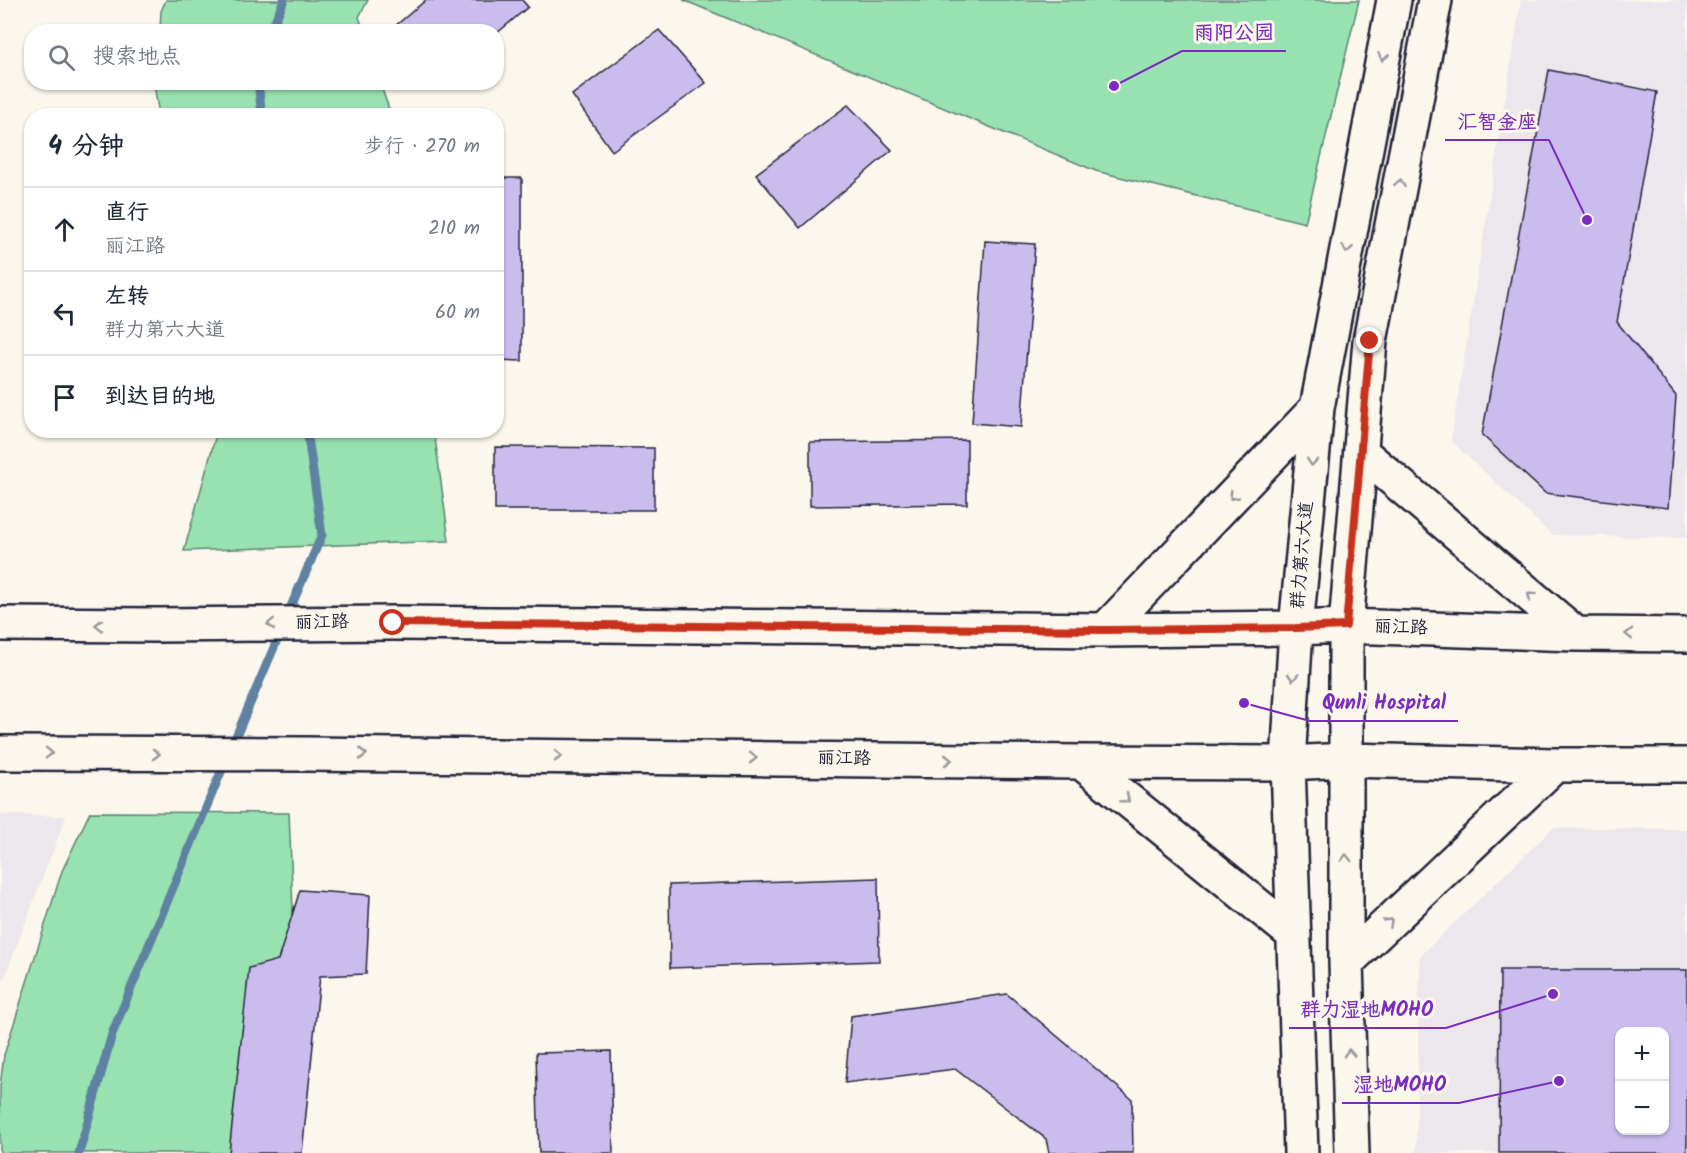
<!DOCTYPE html>
<html lang="zh">
<head>
<meta charset="utf-8">
<style>
  body { margin:0; font-family:Kalam,"LXGW WenKai TC",sans-serif; background:#f2f2f3; color:#1f2937 }
  .controls { position:absolute; right:18px; bottom:18px; display:grid; overflow:hidden; border-radius:12px; box-shadow:0 2px 4px #0004 }
  .controls button { width:54px; height:54px; display:grid; place-items:center; padding:0; border:0; border-bottom:2px solid #e0e1e3; background:#fff; color:#1f2937; font:30px sans-serif }
  .stop { position:absolute; width:18px; height:18px; margin:-14px; border:4px solid #c8321e; border-radius:50%; background:#fff }
  .stop.end { background:#c8321e; border-color:#fff; box-shadow:0 2px 6px #0008 }
  .list { margin:0; padding:0; list-style:none }
  h2 { display:flex; justify-content:space-between; align-items:center; height:78px; margin:0; padding:0 24px; font-size:26px }
  h2 small { font-size:20px; font-weight:400; color:#747a83 }
  .list li { display:grid; grid-template-columns:39px 1fr auto; gap:18px; align-items:center; box-sizing:border-box; height:84px; padding:0 24px; border-top:2px solid #e0e1e3 }
  .list b { display:block; font-size:22px; white-space:nowrap }
  .list p { margin:0; font-size:20px; white-space:nowrap; color:#747a83 }
  .list em { font-size:20px; font-style:normal; color:#747a83 }
  .icon { flex:none; width:33px; height:33px; fill:none; stroke:currentColor; stroke-width:2; stroke-linecap:round; stroke-linejoin:round }
  .map { position:relative; flex:none; width:1687px; height:1153px; overflow:hidden }
  .search { position:absolute; background:#fff; box-shadow:0 2px 4px #0004; left:24px; top:24px; width:480px; height:66px; display:flex; align-items:center; gap:15px; box-sizing:border-box; padding:0 21px; border-radius:24px; color:#747a83; font-size:22px }
  .panel { position:absolute; background:#fff; box-shadow:0 2px 4px #0004; left:24px; top:108px; width:480px; height:330px; border-radius:24px }
  .map>svg:first-child { display:block }
  .built { fill:#ece6ed; fill-rule:evenodd }
  .green { fill:#98e1b0; stroke:#5d8276; stroke-width:1.5 }
  .lines { fill:none; stroke-linecap:round; stroke-linejoin:round }
  .stream { stroke:#5f81a2; stroke-width:9 }
  .building { fill:#cabdee; stroke:#22223b; stroke-width:1.5; fill-rule:evenodd }
  .major-casing { stroke:#22223b; stroke-width:38 }
  .major { stroke:#fbf7ec; stroke-width:33 }
  .oneway { stroke:#99979c }
  .route { stroke:#c8321e; stroke-width:8 }
  .labels { text-anchor:middle; dominant-baseline:central; stroke-width:6; stroke-linejoin:round; paint-order:stroke }
  .street-label { font-size:18px; fill:#22223b; stroke:#fbf7ec }
  .leader { fill:none; stroke:#7b2cbf; stroke-width:2 }
  .callout-dot { fill:#7b2cbf; stroke:#fbf7ec; stroke-width:2 }
  .callout-label { font-size:20px; text-anchor:middle; font-weight:bold; fill:#7b2cbf; stroke:#fbf7ec; stroke-width:6; stroke-linejoin:round; paint-order:stroke }
</style>
</head>
<body>
<div class="map">
<svg width="1687" height="1153" viewBox="0 0 1687 1153">
  <rect width="100%" height="100%" fill="#fbf7ec"/>
  <filter id="ink" filterUnits="userSpaceOnUse"><feTurbulence type="fractalNoise" baseFrequency=".0167" numOctaves="2"/><feDisplacementMap in="SourceGraphic" scale="12" xChannelSelector="R" yChannelSelector="G"/><feConvolveMatrix kernelMatrix="1 2 1 2 8 2 1 2 1" color-interpolation-filters="sRGB"/></filter>
  <g filter="url(#ink)">
    <path class="built" d="M1521,0H1687V538L1552,535L1451,441Z
      M0,815L66,816L0,990Z
      M1553,828L1687,829V1153H1416L1420,956ZM1620,1032H1664V1130H1620Z"/>
    <path class="green" d="M166,0H368L359,17L364,31H160L161,11Z
      M683,0H1359L1305,223L1096,171Z
      M156,83H380L391,115H159L155,91Z
      M217,431H434L449,541L184,551Z
      M90,812L289,813L294,935L272,1153H0V1086L4,1055L62,871Z"/>
    <g class="lines">
      <path class="stream" d="M270,32L284,0
        M258,82L262,116
        M286,618L322,535L307,430
        M231,748L281,631
        M79,1153L112,1034L226,760"/>
    </g>
    <path class="building" d="M426,0H522L528,7L496,34V32H388Z
      M659,30L706,83L612,151L572,95Z
      M1549,70L1657,92L1617,322L1676,396L1668,508L1545,493L1482,435Z
      M848,105L892,150L800,228L756,174Z
      M496,178H522V361L496,360Z
      M985,241L1035,244L1021,427L972,423Z
      M967,440V504L810,506V442Z
      M495,447L654,448V510H495Z
      M878,878L879,961L670,968L669,885Z
      M300,890L370,895L366,974L320,976L302,1153H229L249,968L278,960Z
      M1500,970H1687V1153H1499ZM1620,1032H1664V1130H1620Z
      M1007,994L1132,1099L1133,1153H1049L1046,1139L955,1069L845,1083L851,1016Z
      M611,1051L613,1153H539L536,1053Z"/>
    <g class="lines">
      <g class="major-casing">
        <path id="major" d="M1361,452L1576,634
          M0,624L158,625L393,623L1105,630L1296,628L1346,626L1576,634L1687,635
          M1105,630L1317,408
          M0,753L305,754L1081,762L1288,763L1346,760L1555,765H1687
          M1081,762L1294,935
          M1346,963L1555,765
          M1301,1153L1288,763L1296,628L1317,408L1394,0
          M1352,1153L1346,963V626L1370,341L1435,0"/>
      </g>
      <use href="#major" class="major"/>
    </g>
    <defs><path id="oneway-chevron" d="M-2-3.5L2.5 0L-2 3.5" fill="none" stroke-width="1.6" stroke-linecap="round" stroke-linejoin="round" transform="scale(1.5)"/></defs>
    <g class="oneway">
      <use href="#oneway-chevron" transform="translate(1383 57) rotate(101)"/>
      <use href="#oneway-chevron" transform="translate(1400 183) rotate(-79)"/>
      <use href="#oneway-chevron" transform="translate(1347 249) rotate(101)"/>
      <use href="#oneway-chevron" transform="translate(1312 462) rotate(95)"/>
      <use href="#oneway-chevron" transform="translate(1233 496) rotate(134)"/>
      <use href="#oneway-chevron" transform="translate(1531 596) rotate(-140)"/>
      <use href="#oneway-chevron" transform="translate(271 624) rotate(179)"/>
      <use href="#oneway-chevron" transform="translate(99 625) rotate(-180)"/>
      <use href="#oneway-chevron" transform="translate(1629 634) rotate(-179)"/>
      <use href="#oneway-chevron" transform="translate(1293 677) rotate(93)"/>
      <use href="#oneway-chevron" transform="translate(49 753) rotate(1)"/>
      <use href="#oneway-chevron" transform="translate(156 754)"/>
      <use href="#oneway-chevron" transform="translate(363 754) rotate(1)"/>
      <use href="#oneway-chevron" transform="translate(558 756) rotate(1)"/>
      <use href="#oneway-chevron" transform="translate(753 758) rotate(1)"/>
      <use href="#oneway-chevron" transform="translate(948 760) rotate(1)"/>
      <use href="#oneway-chevron" transform="translate(1126 799) rotate(39)"/>
      <use href="#oneway-chevron" transform="translate(1346 858) rotate(-90)"/>
      <use href="#oneway-chevron" transform="translate(1389 922) rotate(-43)"/>
      <use href="#oneway-chevron" transform="translate(1349 1053) rotate(-92)"/>
    </g>
  </g>
  <g class="lines" filter="url(#ink)">
    <path class="route" d="M393,623L1105,630L1296,628L1346,626L1370,341"/>
  </g>
  <g class="labels">
    <g class="street-label">
      <text transform="translate(1303 555) rotate(-85)">群力第六大道</text>
      <text transform="translate(322 623) rotate(-1)">丽江路</text>
      <text transform="translate(1401 628) rotate(2)">丽江路</text>
      <text transform="translate(844 759) rotate(1)">丽江路</text>
    </g>
  </g>
  <path class="leader" d="M1114 86L1182 51H1286M1587 220L1549 140H1445M1244 703L1310 721H1458M1553 994L1446 1028H1289M1559 1081L1459 1103H1342"/>
  <g class="callout-dot">
    <circle cx="1114" cy="86" r="6"/>
    <circle cx="1587" cy="220" r="6"/>
    <circle cx="1244" cy="703" r="6"/>
    <circle cx="1553" cy="994" r="6"/>
    <circle cx="1559" cy="1081" r="6"/>
  </g>
  <g class="callout-label">
    <text x="1234" y="39">雨阳公园</text>
    <text x="1497" y="128">汇智金座</text>
    <text x="1384" y="709">Qunli Hospital</text>
    <text x="1367" y="1016">群力湿地MOHO</text>
    <text x="1400" y="1091">湿地MOHO</text>
  </g>
</svg>
<div class="controls">
<button>+</button>
<button>−</button>
</div>
<div class="stop" style="left:393px;top:623px"></div>
<div class="stop end" style="left:1370px;top:341px"></div>
<div class="search"><svg class="icon" aria-label="search" viewBox="0 0 24 24"><circle cx="10" cy="10" r="6"/><path d="M15 15l6 6"/></svg>搜索地点</div>
<section class="panel">
<h2>4 分钟<small>步行 · 270 m</small></h2>
<ul class="list">
<li><svg class="icon" aria-label="ahead" viewBox="0 0 24 24"><path d="M12 20V5M6 11l6-6 6 6"/></svg><div><b>直行</b><p>丽江路</p></div><em>210 m</em></li>
<li><svg class="icon" aria-label="left" viewBox="0 0 24 24"><path d="M17 20v-9H6M10 6l-5 5 5 5"/></svg><div><b>左转</b><p>群力第六大道</p></div><em>60 m</em></li>
<li><svg class="icon" aria-label="arrive" viewBox="0 0 24 24"><path d="M6 21V4h12l-3 4 3 4H6"/></svg><div><b>到达目的地</b></div></li>
</ul>
</section>
</div>
</body>
</html>
